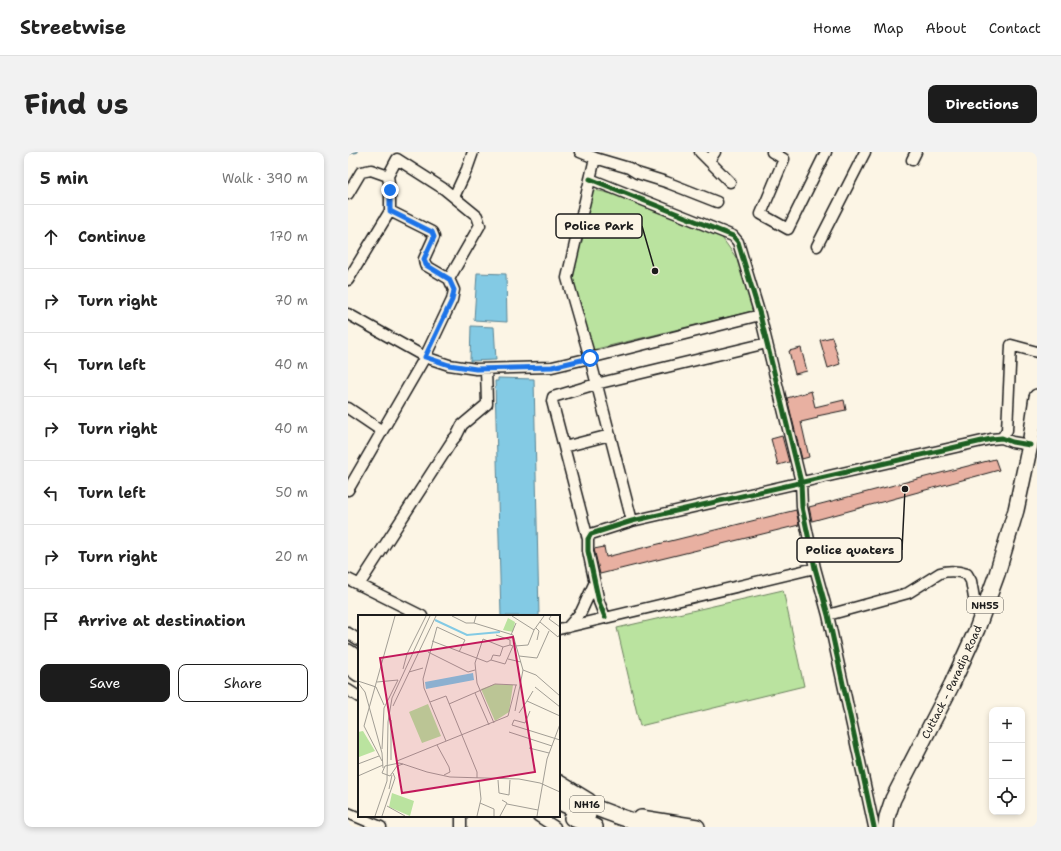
<!DOCTYPE html>
<html lang="en">
<head>
<meta charset="utf-8">
<style>
  body { margin:0; font-family:"Shantell Sans",sans-serif; background:#f2f2f2; color:#222 }
  .controls { position:absolute; right:12px; bottom:12px; display:grid; overflow:hidden; border-radius:8px; box-shadow:0 2px 6px #0003 }
  .controls button { width:36px; height:36px; display:grid; place-items:center; padding:0; border:0; border-bottom:1px solid #e0e0e0; background:#fff; color:#222; font:20px sans-serif }
  .stop { position:absolute; width:12px; height:12px; margin:-9px; border:3px solid #1a73e8; border-radius:50%; background:#fff }
  .stop.end { background:#1a73e8; border-color:#fff; box-shadow:0 1px 4px #0008 }
  .list { margin:0; padding:0; list-style:none }
  h2 { display:flex; justify-content:space-between; align-items:center; height:52px; margin:0; padding:0 16px; font-size:17px }
  h2 small { font-size:13px; font-weight:400; color:#767676 }
  .list li { display:grid; grid-template-columns:26px 1fr auto; gap:12px; align-items:center; box-sizing:border-box; height:64px; padding:0 16px; border-top:1px solid #e0e0e0 }
  .list b { display:block; font-size:15px; white-space:nowrap }
  .list em { font-size:13px; font-style:normal; color:#767676 }
  .actions { display:flex; gap:8px; padding:12px 16px }
  .actions a { flex:1; padding:9px 0; border:1px solid #1c1c1c; border-radius:8px; text-align:center; font-size:14px; color:#1c1c1c }
  .actions .main { background:#1c1c1c; color:#fff }
  .icon { flex:none; width:22px; height:22px; fill:none; stroke:currentColor; stroke-width:2; stroke-linecap:round; stroke-linejoin:round }
  .map { position:relative; flex:none; width:689px; height:675px; overflow:hidden; border-radius:8px }
  header { display:flex; align-items:center; gap:24px; box-sizing:border-box; height:56px; padding:0 20px; background:#fff; border-bottom:1px solid #e0e0e0 }
  header strong { font-size:19px }
  nav { display:flex; gap:22px; margin-inline-start:auto; font-size:14px }
  .intro { display:flex; align-items:center; justify-content:space-between; box-sizing:border-box; height:96px; padding:0 24px }
  h1 { margin:0; font-size:28px }
  .button { padding:10px 18px; border-radius:8px; background:#1c1c1c; color:#fff; font-size:14px; font-weight:700 }
  main { display:flex; gap:24px; padding:0 24px }
  aside { flex:1; background:#fff; border-radius:8px; box-shadow:0 2px 6px #0003 }
  .map>svg:first-child { display:block }
  .green { fill:#bae39f; stroke:#6b805e }
  .water { fill:#83cae4; stroke:#5a8494 }
  .lines { fill:none; stroke-linecap:round; stroke-linejoin:round }
  .stream { stroke:#5a8494; stroke-width:2 }
  .building { fill:#e8b0a1; stroke:#1c1c1c }
  .minor-casing { stroke:#1c1c1c; stroke-width:13 }
  .highway-casing { stroke:#1c1c1c; stroke-width:18 }
  .minor { stroke:#fcf5e5; stroke-width:10 }
  .highway { stroke:#fcf5e5; stroke-width:15 }
  .cycleway-casing { stroke:#fcf5e5; stroke-width:8 }
  .cycleway { stroke:#1b5e20; stroke-width:5 }
  .route { stroke:#1a73e8; stroke-width:5 }
  .labels { text-anchor:middle; dominant-baseline:central; stroke-width:3; stroke-linejoin:round; paint-order:stroke }
  .shield { fill:#fcf5e5; stroke:#5f5d58; stroke-width:1 }
  .shield-label { font-size:10px; font-weight:bold; fill:#1c1c1c }
  .street-label { font-size:11px; fill:#1c1c1c; stroke:#fcf5e5 }
  .inset-river { fill:none; stroke:#83cae4; stroke-width:2 }
  .inset-road { fill:none; stroke:#a29e95; stroke-width:1 }
  .view { fill:#c2185b; fill-opacity:0.15; stroke:#c2185b; stroke-width:2 }
  .inset-edge { fill:none; stroke:#1c1c1c; stroke-width:2 }
  .leader { fill:none; stroke:#1c1c1c; stroke-width:1.5 }
  .callout-dot { fill:#1c1c1c; stroke:#fcf5e5; stroke-width:1.5 }
  .callout { fill:#fcf5e5; stroke:#1c1c1c; stroke-width:1.5 }
  .callout-label { font-size:12px; text-anchor:middle; font-weight:bold; fill:#1c1c1c }
</style>
</head>
<body>
<header>
<strong>Streetwise</strong>
<nav><a>Home</a><a>Map</a><a>About</a><a>Contact</a></nav>
</header>
<div class="intro"><h1>Find us</h1><a class="button">Directions</a></div>
<main>
<aside>
<h2>5 min<small>Walk · 390 m</small></h2>
<ul class="list">
<li><svg class="icon" aria-label="ahead" viewBox="0 0 24 24"><path d="M12 20V5M6 11l6-6 6 6"/></svg><div><b>Continue</b></div><em>170 m</em></li>
<li><svg class="icon" aria-label="right" viewBox="0 0 24 24"><path d="M7 20v-9h11M14 6l5 5-5 5"/></svg><div><b>Turn right</b></div><em>70 m</em></li>
<li><svg class="icon" aria-label="left" viewBox="0 0 24 24"><path d="M17 20v-9H6M10 6l-5 5 5 5"/></svg><div><b>Turn left</b></div><em>40 m</em></li>
<li><svg class="icon" aria-label="right" viewBox="0 0 24 24"><path d="M7 20v-9h11M14 6l5 5-5 5"/></svg><div><b>Turn right</b></div><em>40 m</em></li>
<li><svg class="icon" aria-label="left" viewBox="0 0 24 24"><path d="M17 20v-9H6M10 6l-5 5 5 5"/></svg><div><b>Turn left</b></div><em>50 m</em></li>
<li><svg class="icon" aria-label="right" viewBox="0 0 24 24"><path d="M7 20v-9h11M14 6l5 5-5 5"/></svg><div><b>Turn right</b></div><em>20 m</em></li>
<li><svg class="icon" aria-label="arrive" viewBox="0 0 24 24"><path d="M6 21V4h12l-3 4 3 4H6"/></svg><div><b>Arrive at destination</b></div></li>
</ul>
<div class="actions"><a class="main">Save</a><a>Share</a></div>
</aside>
<div class="map">
<svg width="689" height="675" viewBox="0 0 689 675">
  <rect width="100%" height="100%" fill="#fcf5e5"/>
  <filter id="ink" filterUnits="userSpaceOnUse"><feTurbulence type="fractalNoise" baseFrequency=".025" numOctaves="2"/><feDisplacementMap in="SourceGraphic" scale="8" xChannelSelector="R" yChannelSelector="G"/><feConvolveMatrix kernelMatrix="1 2 1 2 8 2 1 2 1" color-interpolation-filters="sRGB"/></filter>
  <g filter="url(#ink)">
    <path class="green" d="M242,37L274,44L370,80L392,111L405,159L236,200L219,128Z
      M435,438L456,534L292,574L269,476Z"/>
    <path class="water" d="M129,121L158,122L159,170L126,168Z
      M123,174L146,175L148,208L122,209Z
      M150,226L186,227L191,464H153L147,229H150Z"/>
    <g class="lines">
      <path class="stream" d="M0,3L3,1L9,0"/>
    </g>
    <path class="building" d="M484,185L492,212L480,216L472,188Z
      M453,196L459,219L447,222L441,199Z
      M463,239L467,255L496,248L498,258L469,264L470,266L453,270L461,305L454,307L439,246Z
      M434,284L441,310L430,313L423,287Z
      M647,307L651,318L464,369L461,355Z
      M448,358L451,373L252,422L246,397L256,395L258,405Z"/>
    <g class="lines">
      <g class="minor-casing">
        <path id="minor" d="M232,0L247,6L281,16L289,21L318,30L369,50
          M352,0L382,30
          M424,0L436,7L413,62L440,77L478,0
          M247,6L219,126L242,206L284,369
          M564,8L568,0
          M361,9L367,0
          M40,24L49,7L96,37L129,64L132,73L101,127
          M242,27L385,84L390,90L412,163L453,330L454,355L467,416L480,463L517,633L526,675
          M0,42L13,20L23,18L40,24L42,38V59L0,128
          M106,45L119,17L125,0
          M469,94L517,0
          M0,162L77,205L101,213L128,217L204,215L242,206L412,163
          M0,256L34,279
          M654,286L659,278L663,193L689,200
          M216,295L262,283
          M0,338L77,205L104,148L106,138L101,127L77,113L76,107L86,85L84,80L42,59
          M240,387L204,249L205,245L248,232L419,191
          M0,427L74,464
          M11,433L104,289L109,283L114,273L139,252L138,217
          M480,463L560,441L592,421C602,418 610,419 619,422L623,429L626,446L636,458
          M257,465L251,450L240,399V387L243,382L284,369L643,287L654,286L664,290L682,293
          M220,475L233,460L246,432
          M211,477L467,416
          M0,481L11,488
          M0,538L11,545
          M211,628L242,647
          M0,661L33,675
          M190,664L207,675
          M113,675V664"/>
      </g>
      <g class="highway-casing">
        <g id="highway">
          <path d="M0,500L11,507"/>
          <path d="M0,514L11,522"/>
          <path d="M211,638C240,655 273,666 305,675"/>
          <path d="M211,650L240,663"/>
          <path d="M224,666L247,675"/>
          <path d="M293,666L349,675"/>
          <path id="s1" d="M538,675L539,665L545,647L604,532L629,477L649,422L668,358L682,293L689,245"/>
        </g>
      </g>
      <use href="#minor" class="minor"/>
      <use href="#highway" class="highway"/>
      <g class="cycleway-casing">
        <path id="cycleway" d="M242,27L385,84L390,90L412,163L453,330L454,355L467,416L480,463L517,633L526,675
          M257,465L251,450L240,399V387L243,382L284,369L643,287L654,286L664,290L682,293"/>
      </g>
      <use href="#cycleway" class="cycleway"/>
    </g>
  </g>
  <g class="lines" filter="url(#ink)">
    <path class="route" d="M42,38V59L84,80L86,85L76,107L78,113L101,127L106,138L104,148L77,205L101,213L128,217L204,215L242,206"/>
  </g>
  <g class="labels">
    <g class="shield">
      <rect x="619" y="445" width="36" height="16" rx="3"/>
      <rect x="222" y="644" width="34" height="16" rx="3"/>
    </g>
    <g class="shield-label">
      <text x="637" y="453">NH55</text>
      <text x="239" y="652">NH16</text>
    </g>
    <g class="street-label">
      <text stroke="none"><textPath href="#s1" startOffset="160">Cuttack - Paradip Road</textPath></text>
    </g>
  </g>
  <g transform="translate(10 463)">
    <rect width="202" height="202" fill="#fcf5e5"/>
    <path d="M150,3L157,7L155,17L145,15ZM137,69L155,70L151,97L137,106L123,74ZM70,89L83,121L64,128L51,97ZM5,116L17,136L1,142L0,145V117ZM34,178L56,186L52,201L31,192Z" fill="#bae39f"/>
    <path d="M115,58L116,65L68,74L67,67Z" fill="#83cae4"/>
    <path class="inset-river" d="M77,5L109,20L142,17"/>
    <path class="inset-road" d="M94,1L108,8H116M118,1L116,8L155,20L165,55L157,96M154,1L176,15L186,1M193,1L191,4L202,12M182,7L200,22L202,19M178,13L181,16L179,25M153,20L158,8M74,26L129,47L133,45L135,40L142,41L145,32M157,31L170,30L176,15M70,37L110,57L117,55M161,41L179,43L191,16M150,44L163,47M133,45L147,49L155,31L152,30M45,54L49,39L68,1M165,55L178,60L202,81M51,57L65,53M0,66L18,72L26,90M19,67L40,65M0,68L7,77L24,138L25,153M177,72L202,92M175,76L169,86L202,101M117,78L131,110M72,87L88,81L119,157V163M91,89L137,69L159,70M35,91L78,1M172,96L167,108L156,105L154,110L202,125M161,98L169,86M136,108L119,68L117,48L125,24L145,32L152,30V25L138,20M151,117L194,131M88,126L66,73L65,64L79,12L107,25L101,37M79,130L91,152L92,157L86,160M171,133L191,138M24,134L26,93L40,65M33,145V105M24,146L6,111L37,1M39,146L150,101L158,70M0,149L21,141M45,149L39,151L32,161L24,158L27,151L41,148L45,149L69,157L92,162L161,164L182,168L202,177M0,161L25,150M140,165L141,178L151,180L152,165M31,174L34,160M122,188L136,194V201M149,189L180,195M29,191L47,201M17,201L29,166L30,107L34,83L72,1M24,201L37,163L35,158M119,201L123,184L121,165M142,201L149,188L144,185M179,201L189,144L202,109"/>
    <path class="view" d="M155,22L177,157L44,178L22,43Z"/>
    <rect width="202" height="202" class="inset-edge"/>
  </g>
  <path class="leader" d="M307 119L294 74M557 337L554 398"/>
  <g class="callout-dot">
    <circle cx="307" cy="119" r="4"/>
    <circle cx="557" cy="337" r="4"/>
  </g>
  <g class="callout">
    <rect x="208" y="62" width="86" height="24" rx="4"/>
    <rect x="449" y="386" width="105" height="24" rx="4"/>
  </g>
  <g class="callout-label">
    <text x="251" y="78">Police Park</text>
    <text x="502" y="402">Police quaters</text>
  </g>
</svg>
<div class="controls">
<button>+</button>
<button>−</button>
<button><svg class="icon" aria-label="locate" viewBox="0 0 24 24"><circle cx="12" cy="12" r="6"/><path d="M12 2v4M12 18v4M2 12h4M18 12h4"/></svg></button>
</div>
<div class="stop" style="left:242px;top:206px"></div>
<div class="stop end" style="left:42px;top:38px"></div>
</div>
</main>
</body>
</html>
